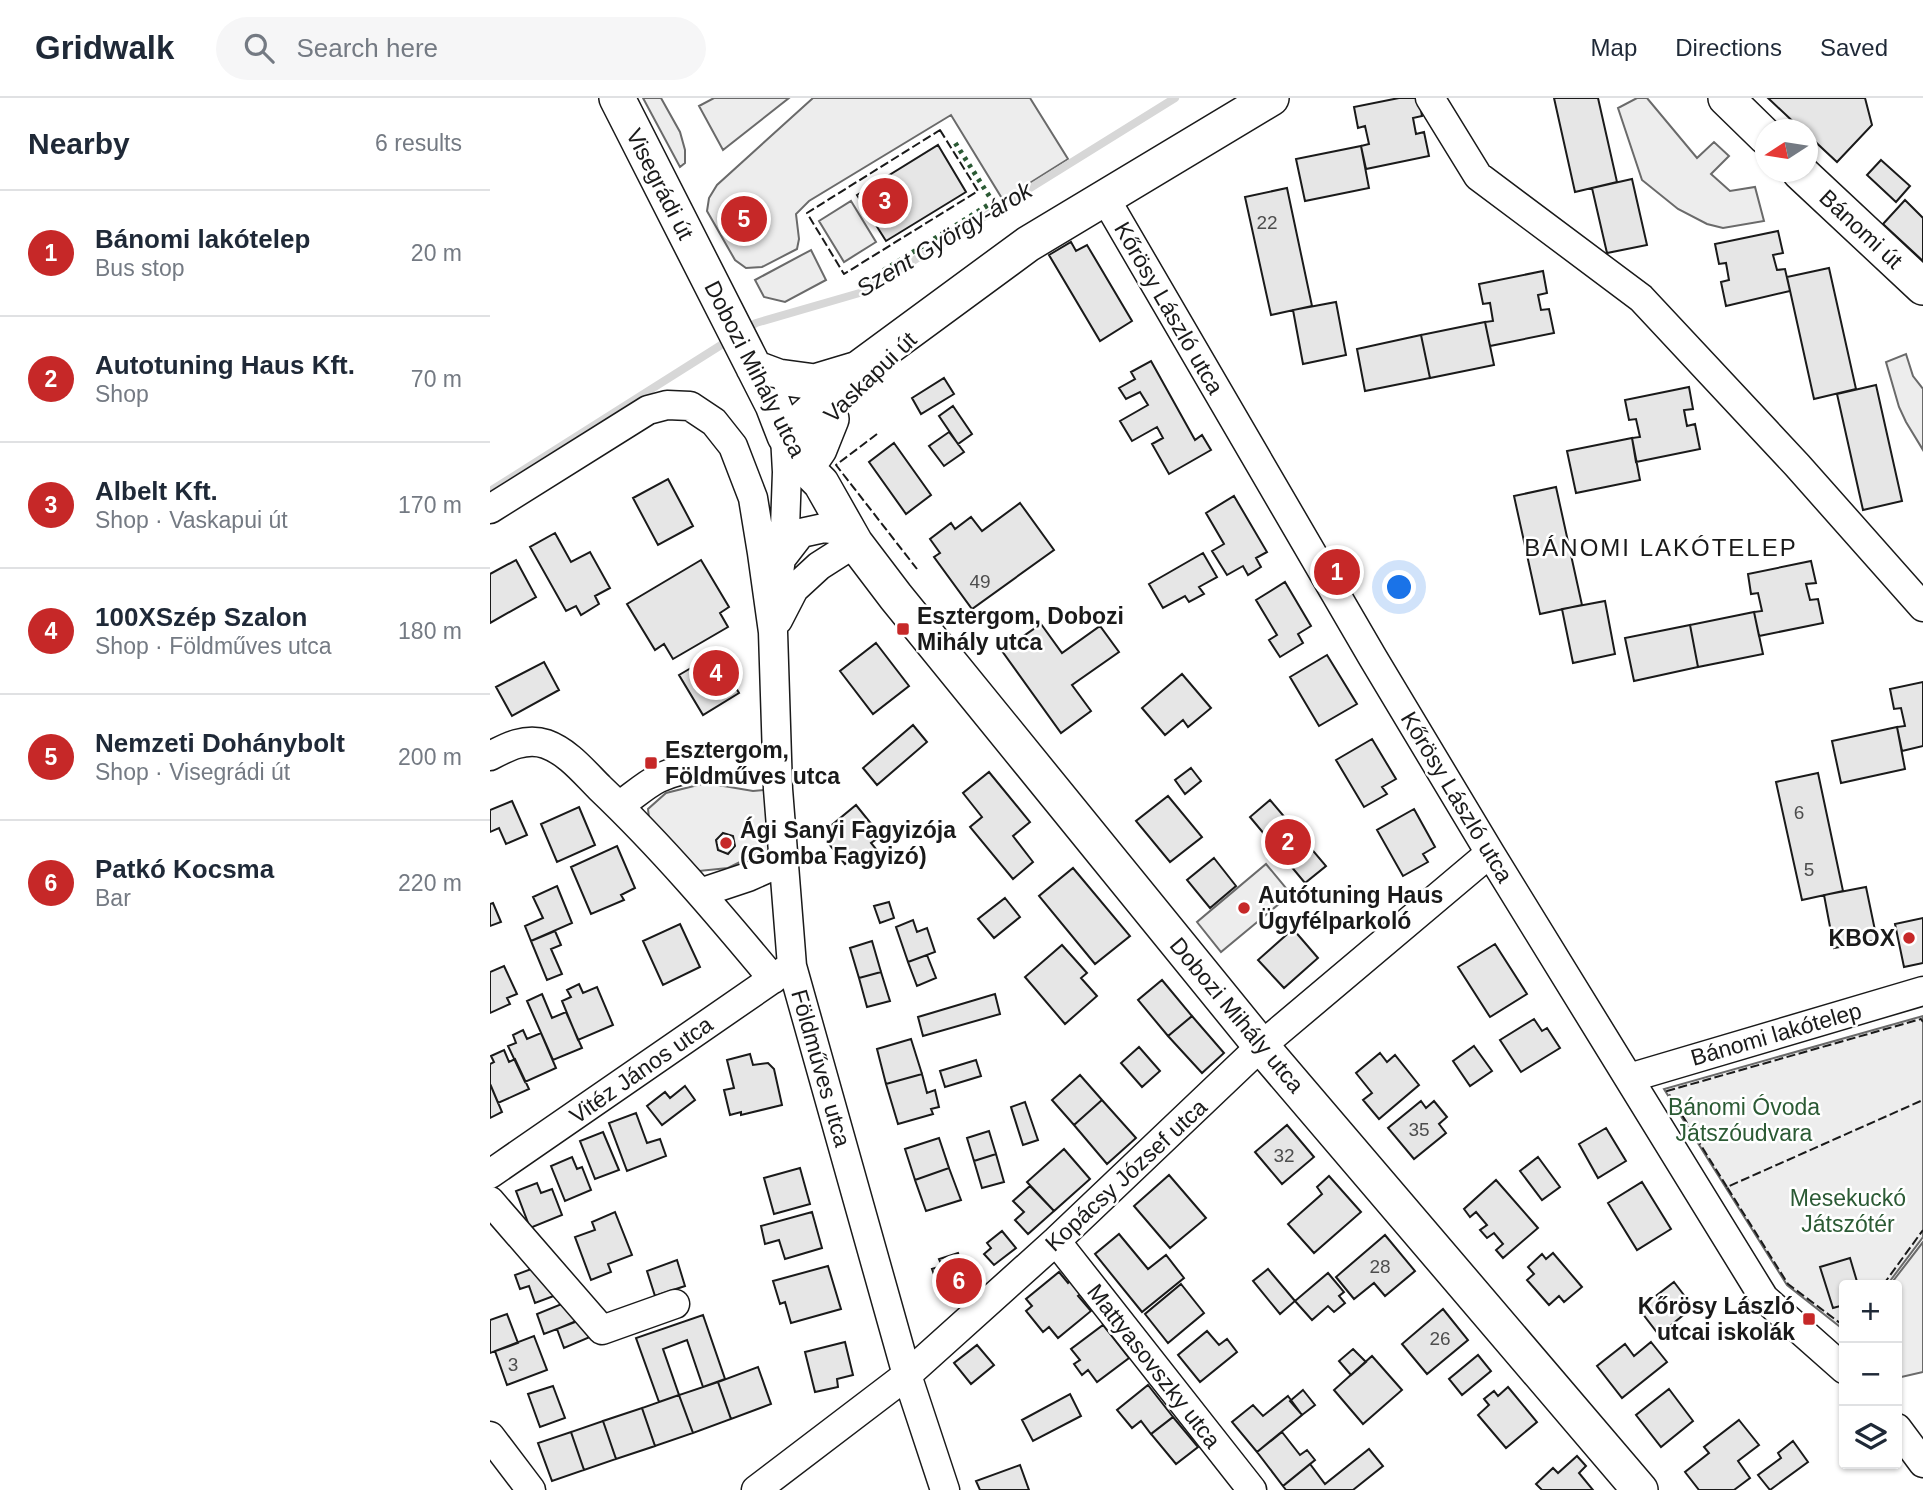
<!DOCTYPE html>
<html lang="en">
<head>
<meta charset="utf-8">
<style>
  body { margin:0; font-family:Helvetica,sans-serif; background:#f6f6f7; color:#1f2937 }
  .controls { position:absolute; right:21px; bottom:21px; display:grid; overflow:hidden; border-radius:7px; box-shadow:0 2px 5px #0004 }
  .controls button { width:63px; height:63px; display:grid; place-items:center; padding:0; border:0; border-bottom:2px solid #e0e1e3; background:#fff; color:#1f2937; font:35px sans-serif }
  .compass { position:absolute; left:1265px; top:21px; width:63px; height:63px; border-radius:50%; background:#fff; box-shadow:0 2px 5px #0004; rotate:258deg }
  .you { position:absolute; left:910px; top:490px; width:24px; height:24px; margin:-18px; border:5px solid #fff; border-radius:50%; background:#1a73e8; box-shadow:0 0 0 10px #1a73e833 }
  .badge { display:grid; place-items:center; width:46px; height:46px; border-radius:50%; background:#c62828; color:#fff; font-size:23px; font-weight:700 }
  .pin { position:absolute; translate:-50% -50%; border:4px solid #fff; box-shadow:0 2px 7px #0006 }
  .list { margin:0; padding:0; list-style:none }
  h2 { display:flex; justify-content:space-between; align-items:center; height:91px; margin:0; padding:0 28px; font-size:30px }
  h2 small { font-size:23px; font-weight:400; color:#747a83 }
  .list li { display:grid; grid-template-columns:46px 1fr auto; gap:21px; align-items:center; box-sizing:border-box; height:126px; padding:0 28px; border-top:2px solid #e0e1e3 }
  .list b { display:block; font-size:26px; white-space:nowrap }
  .list p { margin:0; font-size:23px; white-space:nowrap; color:#747a83 }
  .list em { font-size:23px; font-style:normal; color:#747a83 }
  .icon { flex:none; width:38px; height:38px; fill:none; stroke:currentColor; stroke-width:2; stroke-linecap:round; stroke-linejoin:round }
  .map { position:relative; flex:none; width:1433px; height:1392px; overflow:hidden }
  header { display:flex; align-items:center; gap:42px; box-sizing:border-box; height:98px; padding:0 35px; background:#fff; border-bottom:2px solid #e0e1e3 }
  header strong { font-size:33px }
  nav { display:flex; gap:38px; margin-inline-start:auto; font-size:24px }
  .search { width:490px; height:63px; background:#f6f6f7; display:flex; align-items:center; gap:18px; box-sizing:border-box; padding:0 24px; border-radius:38px; color:#747a83; font-size:26px }
  main { display:flex }
  aside { flex:1; background:#fff }
  .map>svg:first-child { display:block }
  .built { fill:#ededed; stroke:#6a6a6a; stroke-width:2 }
  .lines { fill:none; stroke-linecap:round; stroke-linejoin:round }
  .stream { stroke:#d7d7d7; stroke-width:8 }
  .building { fill:#e6e6e6; stroke:#1a1a1a; stroke-width:2 }
  .minor-casing { stroke:#1a1a1a; stroke-width:31 }
  .major-casing { stroke:#1a1a1a; stroke-width:38 }
  .minor { stroke:#fff; stroke-width:28 }
  .major { stroke:#fff; stroke-width:35 }
  .hedge { stroke:#2b5a34; stroke-width:5; stroke-dasharray:3.5 5; stroke-linecap:butt }
  .fence { stroke:#1a1a1a; stroke-width:2; stroke-dasharray:9 3.5; stroke-linecap:butt }
  .poi-dot { fill:#c62828; stroke:#fff; stroke-width:2.5 }
  .labels { text-anchor:middle; dominant-baseline:central; stroke-width:5; stroke-linejoin:round; paint-order:stroke }
  .number-label { font-size:19px; fill:#4d4d4d }
  .street-label { font-size:23px; fill:#1a1a1a; stroke:#fff }
  .poi-label { font-size:23px; font-weight:bold; fill:#1a1a1a; stroke:#fff; text-anchor:start }
  .park-label { font-size:23px; fill:#2b5a34; stroke:#fff }
  .water-label { font-size:24px; font-style:italic; fill:#1a1a1a; stroke:#fff }
  .neighbourhood-label { font-size:24px; letter-spacing:2px; fill:#1a1a1a; stroke:#fff }
</style>
</head>
<body>
<header>
<strong>Gridwalk</strong>
<div class="search"><svg class="icon" aria-label="search" viewBox="0 0 24 24"><circle cx="10" cy="10" r="6"/><path d="M15 15l6 6"/></svg>Search here</div>
<nav><a>Map</a><a>Directions</a><a>Saved</a></nav>
</header>
<main>
<aside>
<h2>Nearby<small>6 results</small></h2>
<ul class="list">
<li><span class="badge">1</span><div><b>Bánomi lakótelep</b><p>Bus stop</p></div><em>20 m</em></li>
<li><span class="badge">2</span><div><b>Autotuning Haus Kft.</b><p>Shop</p></div><em>70 m</em></li>
<li><span class="badge">3</span><div><b>Albelt Kft.</b><p>Shop · Vaskapui út</p></div><em>170 m</em></li>
<li><span class="badge">4</span><div><b>100XSzép Szalon</b><p>Shop · Földműves utca</p></div><em>180 m</em></li>
<li><span class="badge">5</span><div><b>Nemzeti Dohánybolt</b><p>Shop · Visegrádi út</p></div><em>200 m</em></li>
<li><span class="badge">6</span><div><b>Patkó Kocsma</b><p>Bar</p></div><em>220 m</em></li>
</ul>
</aside>
<div class="map">
<svg width="1433" height="1392" viewBox="0 0 1433 1392">
  <rect width="100%" height="100%" fill="#fff"/>
  <path class="built" d="M153,0H171L190,34L195,52V65L190,69Z
    M224,0H299L233,52L209,8Z
    M323,0H540L578,61L513,102L461,17L319,103L306,116L309,141L307,151L272,169L256,170L245,162L217,113L219,100L227,87Z
    M1147,0H1157L1207,60L1224,44L1239,58L1221,76L1240,93L1265,89L1274,123L1233,130L1217,126L1188,111L1152,82L1128,10Z
    M361,103L386,144L354,164L329,123Z
    M321,152L336,182L295,204L274,199L265,182Z
    M1416,256L1423,278L1433,291V352L1416,324L1409,309L1396,264Z
    M216,685L263,693L288,691L293,753L268,755L238,770L209,773L159,720L158,711L176,695Z
    M776,766L801,796L731,854L707,824Z
    M1433,918V1139L1397,1187H1354V1232L1297,1187L1174,991Z
    M1433,1144V1274L1407,1280V1187H1400Z"/>
  <g class="lines">
    <path class="stream" d="M253,233L266,225L373,194L685,0
      M0,393L239,242"/>
  </g>
  <path class="building" d="M909,0H929L932,18L923,20L926,36L934,34L939,58L876,71L871,48L879,46L875,28L868,30L864,9Z
    M1064,0H1108L1127,84L1085,94Z
    M1278,0H1375L1382,27L1347,64L1318,37V32H1312Z
    M448,47L476,94L396,143L367,97Z
    M871,48L879,90L815,103L806,61Z
    M1391,62L1420,88L1406,104L1377,77Z
    M1142,81L1157,147L1117,155L1102,90Z
    M797,90L822,208L781,217L755,99Z
    M254,100L271,133L254,142L237,110Z
    M1415,102L1433,120V163L1393,126Z
    M1288,133L1293,155L1283,157L1287,172L1295,171L1300,193L1236,208L1231,184L1239,182L1236,165L1229,166L1225,146Z
    M581,144L586,153L597,147L642,223L610,243L559,157Z
    M1339,170L1366,291L1324,301L1297,179Z
    M1053,173L1057,195L1048,197L1051,212L1059,211L1064,235L1000,248L995,224L1003,223L1000,205L993,206L989,186Z
    M846,204L856,257L813,266L803,212Z
    M995,224L1004,267L940,280L931,237Z
    M931,237L940,280L875,293L867,251Z
    M661,263L705,342L712,337L721,352L679,376L662,346L673,340L667,329L642,343L630,323L658,307L650,294L636,301L629,290L645,281L641,274Z
    M454,280L464,296L431,316L422,300Z
    M1386,287L1412,403L1373,412L1347,296Z
    M1199,289L1203,311L1194,312L1197,328L1205,326L1210,351L1146,364L1142,340L1150,339L1146,321L1139,322L1135,302Z
    M463,308L482,336L468,346L449,318Z
    M459,334L474,354L454,368L439,348Z
    M1142,340L1150,382L1086,395L1077,353Z
    M404,345L441,397L416,416L379,364Z
    M178,381L203,428L168,447L143,400Z
    M1066,389L1092,507L1050,516L1024,398Z
    M744,398L777,454L766,460L771,469L758,477L753,468L737,477L722,453L734,446L716,415Z
    M530,405L564,452L482,511L444,459L450,455L440,441L461,425L465,431L481,419L492,433Z
    M65,435L81,464L100,454L120,490L105,498L109,506L91,517L86,508L76,513L40,449Z
    M713,455L727,479L709,489L714,496L699,504L695,498L673,510L659,486Z
    M26,462L46,499L0,525V476Z
    M211,462L239,509L230,515L238,529L183,561L174,546L165,552L137,506Z
    M1321,463L1326,485L1316,486L1320,502L1328,501L1333,525L1269,538L1264,514L1272,513L1268,495L1261,496L1258,476Z
    M795,484L821,528L808,536L813,545L790,559L779,542L787,537L766,502Z
    M1115,503L1125,556L1083,565L1072,511Z
    M1264,514L1273,556L1208,569L1200,527Z
    M551,526L572,555L610,528L629,554L582,587L601,613L571,635L512,553Z
    M1200,527L1208,569L1144,583L1135,540Z
    M386,545L419,588L383,616L350,573Z
    M225,556L249,595L213,617L189,577Z
    M837,557L867,606L829,628L800,579Z
    M54,564L69,592L22,618L6,589Z
    M692,576L721,610L698,629L693,622L675,637L652,610Z
    M1433,584V648L1412,653L1407,629L1415,628L1411,610L1404,611L1400,591Z
    M423,627L437,644L387,687L373,670Z
    M1407,629L1415,671L1351,685L1342,643Z
    M882,641L906,681L892,689L897,696L874,709L846,662Z
    M701,670L711,683L695,696L685,682Z
    M499,674L540,724L523,738L543,764L523,781L480,729L492,719L473,695Z
    M1328,675L1353,793L1312,802L1286,684Z
    M678,698L712,739L680,764L646,723Z
    M780,702L836,768L815,785L760,719Z
    M22,703L37,737L16,746L9,730L0,734V712Z
    M366,707L391,738L381,745L386,751L375,759L370,754L355,766L331,736Z
    M89,709L105,747L67,764L51,726Z
    M924,711L945,749L933,756L938,764L913,778L887,732Z
    M233,735L243,738L245,748L238,756L228,752L226,742Z
    M127,748L145,790L131,797L134,802L101,816L81,769Z
    M724,760L746,788L720,810L697,782Z
    M583,770L640,838L605,866L549,798Z
    M67,788L82,825L41,843L35,828L53,820L43,799Z
    M1376,789L1387,842L1344,850L1334,797Z
    M515,800L530,819L504,840L488,821Z
    M399,804L404,820L390,825L384,808Z
    M3,805L11,824L0,828V806Z
    M1433,820V865L1414,869L1405,826Z
    M423,822L427,834L437,830L445,854L418,864L406,829Z
    M190,826L210,869L173,887L153,843Z
    M803,831L828,860L794,890L768,862Z
    M65,833L71,847L61,851L72,876L57,882L41,843Z
    M382,843L391,874L369,880L360,850Z
    M1005,846L1037,896L1000,919L968,869Z
    M572,847L597,875L591,880L607,898L575,926L535,879Z
    M437,857L446,880L427,888L418,864Z
    M14,868L27,896L17,900L20,906L0,915V874Z
    M391,874L400,903L377,909L369,880Z
    M672,882L702,918L678,938L648,902Z
    M89,886L93,895L107,889L123,927L88,942L72,903L81,899L77,892Z
    M52,896L62,920L76,914L92,950L63,962L37,903Z
    M505,896L510,916L433,938L428,919Z
    M702,918L734,955L712,975L678,938Z
    M1044,921L1052,933L1057,930L1070,950L1031,974L1010,942Z
    M33,932L37,941L51,935L66,970L35,984L18,948L26,945L23,937Z
    M421,941L432,976L396,986L387,951Z
    M984,948L1002,973L980,988L963,963Z
    M649,949L670,973L652,989L631,965Z
    M14,952L19,964L25,961L39,991L8,1005L0,986V966L4,964L1,958Z
    M890,955L897,964L905,957L929,987L889,1021L873,1002L882,995L866,975Z
    M260,956L263,967L278,965L284,971L292,1007L251,1017V1014L240,1017L234,992L244,990L237,962Z
    M486,962L491,978L455,989L450,973Z
    M432,976L437,995L445,992L449,1009L441,1011L443,1016L408,1026L396,986Z
    M590,977L612,1002L584,1027L562,1002Z
    M1,988L12,1014L0,1020V989Z
    M195,988L205,1002L172,1027L157,1008L175,994L180,1000Z
    M612,1002L646,1040L617,1066L584,1027Z
    M931,1003L936,1010L944,1003L957,1019L949,1026L956,1035L924,1061L898,1030Z
    M535,1004L548,1042L533,1047L521,1009Z
    M146,1015L157,1045L170,1041L176,1058L137,1073L119,1025Z
    M797,1027L824,1059L792,1086L765,1054Z
    M1116,1030L1136,1063L1108,1080L1089,1046Z
    M499,1033L506,1056L484,1063L477,1040Z
    M113,1034L129,1072L105,1081L90,1043Z
    M449,1040L459,1070L425,1082L415,1051Z
    M574,1051L600,1081L564,1113L537,1084Z
    M506,1056L514,1084L492,1090L484,1063Z
    M82,1059L87,1071L92,1069L101,1092L75,1103L61,1068Z
    M1048,1059L1070,1089L1052,1102L1030,1073Z
    M310,1070L320,1106L284,1116L274,1080Z
    M459,1070L471,1102L436,1113L425,1082Z
    M679,1077L716,1120L680,1150L644,1108Z
    M839,1078L871,1114L824,1155L798,1126L832,1096L827,1089Z
    M1006,1082L1048,1130L1013,1160L1006,1152L1013,1146L1004,1135L997,1140L990,1132L997,1127L986,1114L980,1119L974,1111Z
    M1152,1084L1181,1131L1147,1152L1118,1105Z
    M47,1085L51,1095L62,1091L72,1117L40,1130L26,1093Z
    M540,1088L564,1113L538,1136L525,1122L534,1114L523,1103Z
    M125,1114L142,1157L118,1166L121,1174L101,1182L85,1139L105,1132L102,1124Z
    M322,1114L332,1150L295,1161L289,1142L275,1146L271,1128Z
    M512,1133L526,1150L504,1167L494,1156L501,1150L497,1145Z
    M629,1136L658,1171L676,1157L694,1180L652,1214L605,1156Z
    M895,1137L925,1173L895,1198L884,1185L864,1201L846,1179Z
    M468,1155L480,1189L452,1199L442,1171L452,1168L449,1161Z
    M1063,1155L1092,1189L1074,1204L1069,1198L1059,1207L1037,1182L1044,1176L1038,1169L1052,1156L1056,1161Z
    M1360,1160L1368,1187H1354V1207L1343,1210L1330,1169Z
    M187,1162L195,1188L165,1198L157,1173Z
    M338,1168L351,1211L301,1225L295,1204L290,1206L283,1183Z
    M47,1169L69,1196L45,1205L39,1188L30,1191L25,1177Z
    M778,1171L805,1203L790,1216L763,1183Z
    M569,1174L578,1185L581,1182L592,1195L588,1198L601,1213L568,1240L559,1229L553,1234L536,1213L542,1208L536,1201Z
    M838,1175L854,1194L849,1198L855,1205L844,1214L838,1208L822,1222L805,1203Z
    M1184,1184L1203,1209L1169,1237L1149,1211Z
    M691,1186L714,1215L678,1245L655,1216Z
    M79,1203L88,1223L54,1236L47,1216Z
    M953,1211L978,1242L937,1276L912,1246Z
    M17,1216L28,1245L0,1255V1222Z
    M213,1217L235,1281L213,1289L197,1242L173,1251L189,1297L169,1304L146,1240Z
    M93,1220L100,1239L74,1250L67,1231Z
    M613,1227L639,1260L607,1284L598,1272L592,1277L584,1266L590,1262L581,1251Z
    M717,1233L729,1247L737,1241L747,1254L710,1284L688,1257Z
    M44,1238L57,1272L17,1287L5,1253Z
    M355,1244L363,1277L347,1281L348,1289L325,1294L315,1254Z
    M1161,1244L1177,1264L1132,1300L1107,1268L1135,1246L1144,1258Z
    M487,1247L504,1267L481,1286L464,1265Z
    M863,1251L876,1264L861,1277L849,1263Z
    M988,1257L1001,1273L972,1297L959,1281Z
    M882,1258L912,1292L873,1326L844,1292Z
    M268,1269L281,1306L241,1321L228,1284Z
    M228,1284L241,1321L203,1335L189,1297Z
    M658,1287L683,1319L661,1336L651,1323L642,1330L627,1312Z
    M63,1288L75,1320L50,1329L38,1296Z
    M1018,1289L1047,1324L1016,1350L988,1317L999,1307L994,1301L1004,1293L1008,1298Z
    M1179,1291L1203,1323L1171,1349L1146,1317Z
    M813,1292L825,1307L812,1317L800,1303Z
    M580,1296L591,1318L543,1343L532,1322Z
    M189,1297L203,1335L165,1348L152,1310Z
    M798,1298L812,1317L767,1354L742,1324L763,1307L773,1318Z
    M152,1310L165,1348L126,1361L113,1323Z
    M683,1319L708,1349L686,1366L661,1336Z
    M1249,1322L1269,1347L1248,1363L1260,1380L1244,1392H1209L1195,1374L1219,1355L1214,1349Z
    M113,1323L126,1361L94,1372L81,1334Z
    M81,1334L94,1372L62,1383L48,1345Z
    M792,1334L810,1357L817,1352L825,1362L793,1388L767,1354Z
    M1303,1343L1318,1364L1280,1392L1268,1377L1291,1360L1288,1355Z
    M879,1351L893,1368L863,1392H796L793,1388L820,1366L835,1386Z
    M1087,1358L1096,1368L1089,1375L1103,1392H1052L1046,1386L1063,1370L1068,1375Z
    M530,1367L539,1392H490L486,1383Z"/>
  <g class="lines">
    <g class="minor-casing">
      <path id="minor" d="M940,0L988,78L1151,200L1307,367L1433,509
        M615,100L883,560L1000,755L1274,1200L1354,1271
        M0,411L158,312L177,307L200,308L224,324L243,348L263,400L272,455L283,534L288,691L302,868L417,1277L455,1392
        M291,461L311,435L334,430L357,433
        M287,490L295,430L297,374L295,338
        M288,522L304,491L329,468L365,445
        M0,658C17,649 36,639 56,646C78,654 94,674 110,690C172,749 228,815 283,881
        M129,708C142,699 155,687 169,680C203,664 251,666 287,666
        M210,795L258,779L294,763
        M1139,980L1433,893
        M0,1076L297,871
        M0,1103L112,1232L185,1206
        M566,1143L762,1392
        M1407,1330L1433,1365
        M0,1338L41,1392
        M266,1392L417,1277L566,1143L771,948L1000,755"/>
    </g>
    <g class="major-casing">
      <path id="major" d="M127,0L283,307L295,338L316,370L331,385L365,445L406,499L771,948L1150,1392
        M1236,0L1276,39
        M1310,74L1433,189
        M264,270L288,279L325,284L365,272
        M295,338L368,271L538,146L781,0
        M316,370L329,351L341,321"/>
    </g>
    <use href="#minor" class="minor"/>
    <use href="#major" class="major"/>
    <path class="hedge" d="M372,186L503,104L464,43"/>
    <path class="fence" d="M450,32L488,93L354,176L317,115Z
      M387,336L346,367L427,471
      M1237,1089L1177,993L1431,921L1433,924
      M1393,1187L1433,1132
      M1354,1228L1298,1186L1237,1089L1433,1002"/>
  </g>
  <g class="poi-dot">
    <rect x="406" y="524" width="14" height="14" rx="3.5"/>
    <rect x="154" y="658" width="14" height="14" rx="3.5"/>
    <circle cx="236" cy="745" r="7"/>
    <circle cx="754" cy="810" r="7"/>
    <circle cx="1419" cy="840" r="7"/>
    <rect x="1312" y="1214" width="14" height="14" rx="3.5"/>
  </g>
  <g class="labels">
    <g class="number-label">
      <text x="777" y="124">22</text>
      <text x="490" y="483">49</text>
      <text x="1309" y="714">6</text>
      <text x="1319" y="771">5</text>
      <text x="929" y="1031">35</text>
      <text x="794" y="1057">32</text>
      <text x="890" y="1168">28</text>
      <text x="950" y="1240">26</text>
      <text x="23" y="1266">3</text>
    </g>
    <g class="street-label">
      <text transform="translate(170 86) rotate(63)">Visegrádi út</text>
      <text transform="translate(1371 131) rotate(43)">Bánomi út</text>
      <text transform="translate(679 210) rotate(60)">Kőrösy László utca</text>
      <text transform="translate(265 271) rotate(63)">Dobozi Mihály utca</text>
      <text transform="translate(380 279) rotate(-44)">Vaskapui út</text>
      <text transform="translate(967 699) rotate(59)">Kőrösy László utca</text>
      <text transform="translate(747 917) rotate(50)">Dobozi Mihály utca</text>
      <text transform="translate(1286 936) rotate(-16)">Bánomi lakótelep</text>
      <text transform="translate(331 970) rotate(74)">Földműves utca</text>
      <text transform="translate(151 972) rotate(-35)">Vitéz János utca</text>
      <text transform="translate(636 1077) rotate(-43)">Kopácsy József utca</text>
      <text transform="translate(664 1268) rotate(52)">Mattyasovszky utca</text>
    </g>
    <g class="poi-label">
      <text x="427" y="518">Esztergom, Dobozi<tspan x="427" dy="26">Mihály utca</tspan></text>
      <text x="175" y="652">Esztergom,<tspan x="175" dy="26">Földműves utca</tspan></text>
      <text x="250" y="732">Ági Sanyi Fagyizója<tspan x="250" dy="26">(Gomba Fagyizó)</tspan></text>
      <text x="768" y="797">Autótuning Haus<tspan x="768" dy="26">Ügyfélparkoló</tspan></text>
      <text x="1405" y="840" text-anchor="end">KBOX</text>
      <text x="1305" y="1208" text-anchor="end">Kőrösy László<tspan x="1305" dy="26">utcai iskolák</tspan></text>
    </g>
    <g class="park-label">
      <text x="1254" y="1009">Bánomi Óvoda<tspan x="1254" dy="26">Játszóudvara</tspan></text>
      <text x="1358" y="1100">Mesekuckó<tspan x="1358" dy="26">Játszótér</tspan></text>
    </g>
    <g class="water-label">
      <text transform="translate(454 141) rotate(-31)">Szent György-árok</text>
    </g>
    <g class="neighbourhood-label">
      <text x="1171" y="449">BÁNOMI LAKÓTELEP</text>
    </g>
  </g>
</svg>
<div class="controls">
<button>+</button>
<button>−</button>
<button><svg class="icon" aria-label="layers" viewBox="0 0 24 24"><path d="M12 4l9 5-9 5-9-5zM3 14l9 5 9-5"/></svg></button>
</div>
<svg class="compass" viewBox="-18 -18 36 36"><path d="M0-13l5 13h-10z" fill="#e53935"/><path d="M0 13l5-13h-10z" fill="#747a83"/></svg>
<div class="you"></div>
<div class="pin badge" style="left:847px;top:474px">1</div>
<div class="pin badge" style="left:798px;top:744px">2</div>
<div class="pin badge" style="left:395px;top:103px">3</div>
<div class="pin badge" style="left:226px;top:575px">4</div>
<div class="pin badge" style="left:254px;top:121px">5</div>
<div class="pin badge" style="left:469px;top:1183px">6</div>
</div>
</main>
</body>
</html>
